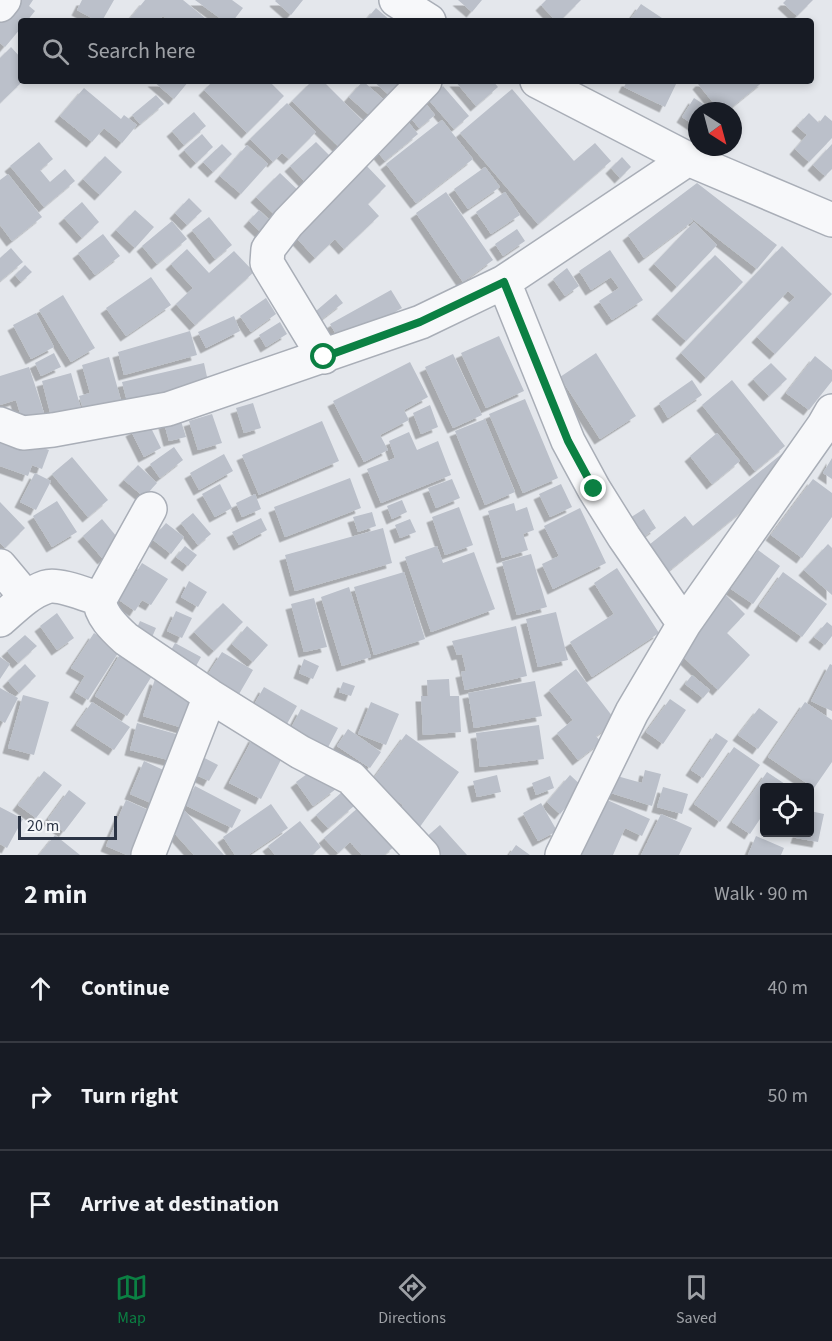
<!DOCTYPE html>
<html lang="en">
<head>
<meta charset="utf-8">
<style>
  body { margin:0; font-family:"Source Sans 3",sans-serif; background:#20242c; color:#f1f3f6 }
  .controls { position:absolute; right:18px; bottom:18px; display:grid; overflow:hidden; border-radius:6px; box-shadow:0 3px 9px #0003 }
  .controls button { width:54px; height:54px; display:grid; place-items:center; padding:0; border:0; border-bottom:2px solid #363941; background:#171b24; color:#f1f3f6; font:30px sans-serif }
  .compass { position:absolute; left:688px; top:102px; width:54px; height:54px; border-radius:50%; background:#171b24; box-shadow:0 3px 9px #0003; rotate:144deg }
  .scale { position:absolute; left:18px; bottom:15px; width:99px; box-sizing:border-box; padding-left:6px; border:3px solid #2b3445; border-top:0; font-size:16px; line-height:21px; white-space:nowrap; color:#2b3445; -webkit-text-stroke:4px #f4f6f9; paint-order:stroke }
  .stop { position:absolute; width:18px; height:18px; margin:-14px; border:4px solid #0b8043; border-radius:50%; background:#fff }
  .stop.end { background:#0b8043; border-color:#fff; box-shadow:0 2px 6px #0008 }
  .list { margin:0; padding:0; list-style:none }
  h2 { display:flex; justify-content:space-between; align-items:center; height:78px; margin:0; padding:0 24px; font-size:26px }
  h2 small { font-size:20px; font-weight:400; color:#9ea1a6 }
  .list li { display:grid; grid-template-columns:39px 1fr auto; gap:18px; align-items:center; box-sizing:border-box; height:108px; padding:0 24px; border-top:2px solid #363941 }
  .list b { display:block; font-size:22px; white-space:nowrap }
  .list em { font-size:20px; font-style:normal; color:#9ea1a6 }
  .icon { flex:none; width:33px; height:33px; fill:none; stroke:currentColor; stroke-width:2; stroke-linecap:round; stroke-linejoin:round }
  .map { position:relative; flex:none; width:832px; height:855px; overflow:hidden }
  .search { position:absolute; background:#171b24; box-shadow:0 3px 9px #0003; left:18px; right:18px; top:18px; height:66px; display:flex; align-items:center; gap:15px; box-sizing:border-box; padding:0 21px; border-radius:6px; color:#9ea1a6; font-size:22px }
  .sheet { height:402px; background:#171b24 }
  nav { display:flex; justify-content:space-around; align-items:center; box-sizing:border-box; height:84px; border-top:2px solid #363941; background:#171b24; font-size:16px; color:#9ea1a6 }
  nav a { display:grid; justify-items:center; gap:3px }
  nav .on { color:#0b8043 }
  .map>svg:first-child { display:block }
  .building { fill:#bbc0ca; filter:url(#shadow) }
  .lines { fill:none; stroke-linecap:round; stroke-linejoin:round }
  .minor-casing { stroke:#a9aeb7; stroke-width:36 }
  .minor { stroke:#f7f8fa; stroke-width:33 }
  .route { stroke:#0b8043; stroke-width:8 }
</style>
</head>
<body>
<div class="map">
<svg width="832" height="855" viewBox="0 0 832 855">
  <defs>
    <filter id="shadow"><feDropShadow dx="-5.5" dy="5.5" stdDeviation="0" flood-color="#0004"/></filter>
  </defs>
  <rect width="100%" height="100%" fill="#e4e7ec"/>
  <path class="building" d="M18,0H33L29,6L35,11L27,21H21V28L5,47L0,43V21Z
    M82,0H114L102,21H97L77,10Z
    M145,0H183L205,18L203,21H169L163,16L158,21H128Z
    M195,0H232L243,8L233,21H224Z
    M276,0H303L291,15L275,1Z
    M458,0H482L472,12Z
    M546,0H581L560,21H556L541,5Z
    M786,0H813L797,16L783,3Z
    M641,4L662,18L660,21H629Z
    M376,8L391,21H365Z
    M11,47L21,58V81H23L0,103V58Z
    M153,81H189L174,99Z
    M213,81H269L284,96L247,133L204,90Z
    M312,81H323L368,126L343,151L292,101Z
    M363,81L383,99L369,115L349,97Z
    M373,81H415L397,102Z
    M455,81H493L498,87L476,106Z
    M627,81H674L677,82L665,107L624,87Z
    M701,81H764L727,111H720L698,84Z
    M443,86L469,116L454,129L428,99Z
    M84,88L121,119L124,115L137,125L122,143L104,128L92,142L60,116Z
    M512,89L574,161L595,143L611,161L538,224L460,133Z
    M156,95L164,104L140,124L132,115Z
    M694,98L714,111H697V127L682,117Z
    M422,99L435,115L419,128L406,112Z
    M287,103L316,132L289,159L282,153L273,162L250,139Z
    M194,112L206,126L184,145L172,131Z
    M809,113L819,123L825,115L832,121V138L809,162L795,149L807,135L797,126Z
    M404,117L418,134L385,161L371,144Z
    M442,120L473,159L416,203L386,164Z
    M202,134L213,147L196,163L184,150Z
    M39,142L53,159L40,170L50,182L65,169L75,181L44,207L10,166Z
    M316,142L335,161L309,186L290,166Z
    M222,144L232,154L213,172L203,162Z
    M832,144V169L825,176L813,165Z
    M247,145L268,164L241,194L220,176Z
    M105,156L122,172L100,195L83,179Z
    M622,157L631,167L620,178L611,168Z
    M362,161L386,186L368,204L379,216L344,249L335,239L315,258L289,230Z
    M485,167L500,187L468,209L454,189Z
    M280,173L302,194L278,218L256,197Z
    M8,174L42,217L12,241L0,225V180Z
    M697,183L777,245L757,269L690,217L693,221L644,258L628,235Z
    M446,192L493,260L463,282L416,213Z
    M505,192L520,215L491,234L476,212Z
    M189,198L202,211L187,225L175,213Z
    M82,202L99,222L82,238L64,218Z
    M135,210L154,227L135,248L116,230Z
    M259,210L275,225L265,236L249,221Z
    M209,217L232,245L215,259L192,230Z
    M172,221L187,239L157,264L142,246Z
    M694,222L717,245L677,287L654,264Z
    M517,229L525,241L503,256L495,244Z
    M103,234L120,256L95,275L78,253Z
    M782,246L832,294L775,354L757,337L795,297L788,291L706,378L681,353Z
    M11,248L23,262L0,281V258Z
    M187,249L209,273L234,251L254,272L195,325L176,304L193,288L171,264Z
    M610,250L643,300L612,320L599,301L619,288L611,277L591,290L579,271Z
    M715,255L743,282L686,341L657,314Z
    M25,265L32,272L21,282L15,275Z
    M567,268L579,286L565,296L553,279Z
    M151,277L171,305L126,336L106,308Z
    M391,290L402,308L341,343L330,324Z
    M336,294L343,303L322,319L316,311Z
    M63,295L95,348L71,362L39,310Z
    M266,298L276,314L251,332L240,316Z
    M36,313L54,347L31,359L13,325Z
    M234,316L240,331L206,348L198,332Z
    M280,322L287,334L266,347L259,335Z
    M190,331L197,355L124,375L118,352Z
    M499,336L524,391L486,408L461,353Z
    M54,353L61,367L41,376L35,363Z
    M596,353L636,416L600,439L560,377Z
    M453,354L482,415L453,428L425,367Z
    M815,356L832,370V381L809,410L786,393Z
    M109,357L122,404L85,415L79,396L90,393L82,365Z
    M410,362L428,397L404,410L409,420L380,435L388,450L364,462L333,401Z
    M204,363L209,386L128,405L122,382Z
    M771,363L787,379L769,396L753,379Z
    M29,367L46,419L24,426L16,400L0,405V376Z
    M71,373L83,416L53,424L42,381Z
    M692,380L702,395L668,418L659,403Z
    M732,380L785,446L755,471L702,405Z
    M525,399L558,478L523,493L489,414Z
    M253,403L261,428L244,433L236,408Z
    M430,405L438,427L421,434L413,413Z
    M212,414L222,443L198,450L189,421Z
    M180,418L186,437L169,441L164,423Z
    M485,419L515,492L485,505L455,431Z
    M322,421L339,461L259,495L242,455Z
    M148,422L161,448L144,457L131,431Z
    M0,432L49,450L42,469L32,465L28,476L0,466Z
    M409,432L417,450L438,441L451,475L381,503L367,469L395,458L389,441Z
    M717,433L740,461L712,484L690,456Z
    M174,447L183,460L160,478L150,464Z
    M784,452L780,480L665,574L644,549L685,516L693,526Z
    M224,454L233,471L199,490L190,473Z
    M72,457L108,500L88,517L52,474Z
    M832,458V479L823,473Z
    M138,465L157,483L144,497L124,480Z
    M35,473L51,481L36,510L20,502Z
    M350,478L361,508L285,537L274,507Z
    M452,479L460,498L436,508L428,488Z
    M813,479L832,493V517L802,558L771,535Z
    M220,484L232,508L215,517L202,494Z
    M561,484L572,507L550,517L539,494Z
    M255,494L261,509L242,517L236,503Z
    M402,500L407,512L392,519L387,506Z
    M57,501L77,532L52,547L33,516Z
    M0,502L25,528L5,548L0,543Z
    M514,503L516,511L527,507L534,530L523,534L528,550L502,558L488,511Z
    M459,507L473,545L445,555L432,517Z
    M580,508L606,563L553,589L542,564L559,556L544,526Z
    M644,509L656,528L638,541L625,521Z
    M372,512L376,526L358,532L353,517Z
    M193,513L211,534L198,545L181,523Z
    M261,518L267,530L239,545L232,532Z
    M102,519L122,543L103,559L83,536Z
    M410,519L416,532L400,538L395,525Z
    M166,523L184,537L171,554L152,539Z
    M383,528L392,563L295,591L285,555Z
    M828,544L832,548V595L804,570Z
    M185,546L197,555L188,566L176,557Z
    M437,546L443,563L474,552L495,609L431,632L405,557Z
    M758,550L780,566L753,604L731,589Z
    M531,554L547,607L517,615L502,562Z
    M142,563L168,579L151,605L142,600L135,611L119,600Z
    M617,568L659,633L592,677L570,642L614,614L594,583Z
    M404,572L425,639L374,655L354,587Z
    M783,572L827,604L802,637L759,606Z
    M189,581L207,592L198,607L181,597Z
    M349,587L371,657L342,666L321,597Z
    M726,595L745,614L727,633L750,655L718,690L676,650Z
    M314,598L327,647L304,652L291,604Z
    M223,603L243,622L214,651L194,632Z
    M176,611L192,618L182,638L167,631Z
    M556,612L568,660L538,667L526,619Z
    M57,613L74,638L57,650L40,626Z
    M140,621L156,628L149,644L133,637Z
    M827,622L832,626V636L825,645L814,637Z
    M247,626L268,645L253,662L232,644Z
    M516,626L527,676L465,690L461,672L466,671L462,654L457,655L452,641Z
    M94,633L120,650L88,700L75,692L85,676L71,668Z
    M25,635L37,646L18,663L7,651Z
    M175,643L201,657L191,675L165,661Z
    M122,651L155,671L127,716L95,696Z
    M222,652L253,670L235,701L203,682Z
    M0,657L10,664L0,679Z
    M304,659L319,666L313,679L299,673Z
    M25,664L36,676L19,693L8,681Z
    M830,664L832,665V711L811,701Z
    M576,669L616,721L596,736L601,742L578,760L557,733L573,720L549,690Z
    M692,675L710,690L703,698L685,684Z
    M155,679L198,693L186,729L143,716Z
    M449,679L450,696H459L461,732L423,735L421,696H428L427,680Z
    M535,681L542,716L474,728L468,693Z
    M343,682L355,686L351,696L339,692Z
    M264,687L297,706L283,731L250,712Z
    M0,688L18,698L5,723L0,720Z
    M23,695L49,702L34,755L8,748Z
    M670,699L686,710L663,744L646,732Z
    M92,702L130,727L114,750L76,725Z
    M371,702L399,714L386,745L358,734Z
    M805,702L832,720V762L814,788L768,757Z
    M759,708L778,722L758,749L738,735Z
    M301,709L338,728L324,755L287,736Z
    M137,723L183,736L176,762L130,750Z
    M539,725L544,759L480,767L476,733Z
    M348,729L381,752L370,768L337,746Z
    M716,733L728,741L703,778L691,770Z
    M406,734L459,772L417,831L395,816L403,805L371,782Z
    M254,736L285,752L261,799L229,783Z
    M734,747L760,765L720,822L694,804Z
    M195,753L218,765L209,781L186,770Z
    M144,761L172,774L158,806L130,794Z
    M318,766L336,789L313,806L296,782Z
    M645,770L661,774L652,806L611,793L617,776L642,783Z
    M44,771L62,785L36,818L18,805Z
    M767,772L785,784L782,788H764V813L750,834L732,822Z
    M497,775L501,792L477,797L473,781Z
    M570,775L583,787L560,814L547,802Z
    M550,776L554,788L536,795L532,783Z
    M195,786L241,810L232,828L185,805Z
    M663,787L688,794L682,814L657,807Z
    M69,790L86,803L64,832L48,819Z
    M342,792L354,806L328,828L316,815Z
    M605,799L650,819L642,836L625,828L613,855H579Z
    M126,800L155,813L136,855H127L106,846Z
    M541,803L557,831L538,841L523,813Z
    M271,804L288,828L248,855H235L223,837Z
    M360,806L395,846L384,855H362L350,842L338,853L324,838Z
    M0,807L23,819L7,848L0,844Z
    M184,810L224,855H194L167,825Z
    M810,811L824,814L818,842L796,838L798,832H810Z
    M661,814L692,828L679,855H641Z
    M300,821L321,847L312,855H275L268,846Z
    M440,825L467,855H436L423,840Z
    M55,835L80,855H39Z
    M756,836L784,848L781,855H748Z
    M516,845L530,855H509Z"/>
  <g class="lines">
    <g class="minor-casing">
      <path id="minor" d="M396,0L429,21
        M0,5L4,0
        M537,81L688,159L832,220
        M504,282L568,441L594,489L624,537L684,624
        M324,357L267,263L268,249L288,223L425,81
        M0,424L23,433L53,430L168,409L421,322L504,282L688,159
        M0,566L26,597
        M100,599C99,614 115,629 126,639L210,696L300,752L351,778L423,855
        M0,620C14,608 28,593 46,587C58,583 87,595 100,599L150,509
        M148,855L210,696
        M562,855L632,712L684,624L824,425L832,411"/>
    </g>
    <use href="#minor" class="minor"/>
  </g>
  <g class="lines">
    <path class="route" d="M324,357L420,322L504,282L568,441L594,489"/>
  </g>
</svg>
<div class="controls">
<button><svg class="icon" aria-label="locate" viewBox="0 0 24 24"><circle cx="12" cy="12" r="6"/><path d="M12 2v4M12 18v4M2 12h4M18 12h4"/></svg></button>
</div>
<svg class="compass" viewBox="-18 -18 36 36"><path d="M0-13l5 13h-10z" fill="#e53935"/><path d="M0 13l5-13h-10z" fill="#9ea1a6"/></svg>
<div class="scale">20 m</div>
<div class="stop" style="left:324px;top:357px"></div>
<div class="stop end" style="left:594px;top:489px"></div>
<div class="search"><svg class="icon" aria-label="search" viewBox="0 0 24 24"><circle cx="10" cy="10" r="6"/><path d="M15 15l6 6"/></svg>Search here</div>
</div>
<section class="sheet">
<h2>2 min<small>Walk · 90 m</small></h2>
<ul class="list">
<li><svg class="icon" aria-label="ahead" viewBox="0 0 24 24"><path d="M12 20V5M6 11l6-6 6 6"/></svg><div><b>Continue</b></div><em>40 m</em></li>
<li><svg class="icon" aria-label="right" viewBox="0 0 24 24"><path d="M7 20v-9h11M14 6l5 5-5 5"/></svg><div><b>Turn right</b></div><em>50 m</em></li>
<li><svg class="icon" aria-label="arrive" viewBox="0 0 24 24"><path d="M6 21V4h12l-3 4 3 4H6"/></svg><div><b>Arrive at destination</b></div></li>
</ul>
</section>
<nav>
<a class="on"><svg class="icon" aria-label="map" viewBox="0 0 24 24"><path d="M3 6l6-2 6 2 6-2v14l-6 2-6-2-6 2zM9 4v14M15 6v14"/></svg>Map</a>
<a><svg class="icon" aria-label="directions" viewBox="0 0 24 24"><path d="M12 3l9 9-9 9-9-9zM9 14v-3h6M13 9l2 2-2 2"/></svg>Directions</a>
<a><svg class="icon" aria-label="saved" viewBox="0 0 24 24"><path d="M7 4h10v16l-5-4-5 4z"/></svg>Saved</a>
</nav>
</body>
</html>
